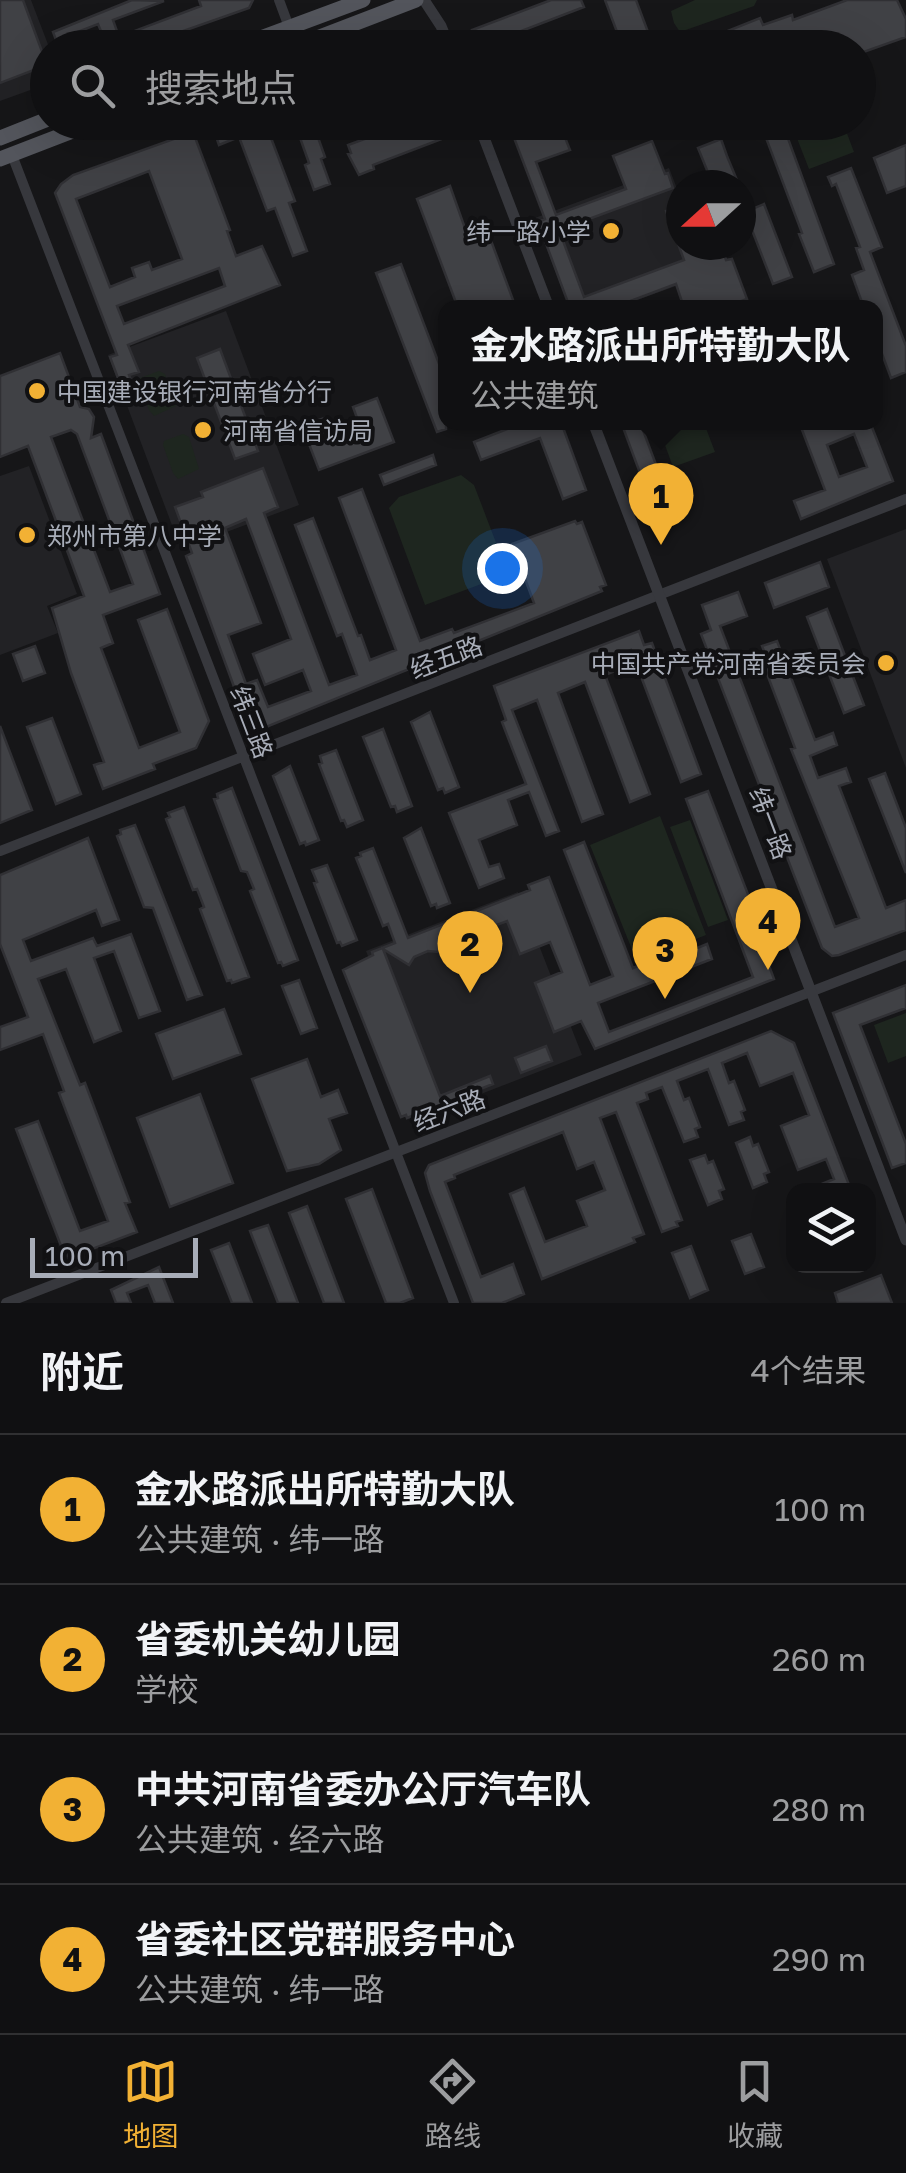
<!DOCTYPE html>
<html lang="zh">
<head>
<meta charset="utf-8">
<style>
  body { margin:0; font-family:"Golos Text","Noto Sans SC",sans-serif; background:#19191b; color:#f1f3f6 }
  .controls { position:absolute; right:30px; bottom:30px; display:grid; overflow:hidden; border-radius:20px; box-shadow:0 10px 40px #0002 }
  .controls button { width:90px; height:90px; display:grid; place-items:center; padding:0; border:0; border-bottom:2px solid #303032; background:#101012; color:#f1f3f6; font:50px sans-serif }
  .compass { position:absolute; left:666px; top:170px; width:90px; height:90px; border-radius:50%; background:#101012; box-shadow:0 10px 40px #0002; rotate:249deg }
  .scale { position:absolute; left:30px; bottom:25px; width:168px; box-sizing:border-box; padding-left:10px; border:5px solid #a8adb8; border-top:0; font-size:28px; line-height:35px; white-space:nowrap; color:#a8adb8; -webkit-text-stroke:8px #111113; paint-order:stroke }
  .you { position:absolute; left:502px; top:568px; width:35px; height:35px; margin:-25px; border:8px solid #fff; border-radius:50%; background:#1a73e8; box-shadow:0 0 0 15px #1a73e833 }
  .badge { display:grid; place-items:center; width:65px; height:65px; border-radius:50%; background:#f2b134; color:#111; font-size:32px; font-weight:700 }
  .pin { position:absolute; translate:-50% -82px; filter:drop-shadow(0 2px 5px #0008) }
  .pin::after { content:''; position:absolute; top:52px; width:35px; height:30px; background:inherit; clip-path:polygon(0 0,100% 0,50% 100%) }
  .popup { position:absolute; left:438px; top:300px; width:445px; height:130px; box-sizing:border-box; display:grid; place-content:center; border-radius:20px; background:#101012; filter:drop-shadow(0 2px 8px #0005); font-size:32px; white-space:nowrap; color:#9c9d9f }
  .popup b { font-size:38px; color:#f1f3f6 }
  .popup::after { content:''; position:absolute; left:50%; top:100%; margin-left:-20px; border:20px solid transparent; border-top-color:#101012 }
  .list { margin:0; padding:0; list-style:none }
  h2 { display:flex; justify-content:space-between; align-items:center; height:130px; margin:0; padding:0 40px; font-size:42px }
  h2 small { font-size:32px; font-weight:400; color:#9c9d9f }
  .list li { display:grid; grid-template-columns:65px 1fr auto; gap:30px; align-items:center; box-sizing:border-box; height:150px; padding:0 40px; border-top:2px solid #303032 }
  .list b { display:block; font-size:38px; white-space:nowrap }
  .list p { margin:0; font-size:32px; white-space:nowrap; color:#9c9d9f }
  .list em { font-size:32px; font-style:normal; color:#9c9d9f }
  .icon { flex:none; width:55px; height:55px; fill:none; stroke:currentColor; stroke-width:2; stroke-linecap:round; stroke-linejoin:round }
  .map { position:relative; flex:none; width:906px; height:1303px; overflow:hidden }
  .search { position:absolute; background:#101012; box-shadow:0 10px 40px #0002; left:30px; right:30px; top:30px; height:110px; display:flex; align-items:center; gap:25px; box-sizing:border-box; padding:0 35px; border-radius:55px; color:#9c9d9f; font-size:38px }
  .sheet { height:730px; background:#101012 }
  nav { display:flex; justify-content:space-around; align-items:center; box-sizing:border-box; height:140px; border-top:2px solid #303032; background:#101012; font-size:28px; color:#9c9d9f }
  nav a { display:grid; justify-items:center; gap:5px }
  nav .on { color:#f2b134 }
  .map>svg:first-child { display:block }
  .built { fill:#222225 }
  .green { fill:#1e261f }
  .building { fill:#404145; stroke:#303034; stroke-width:2.5; fill-rule:evenodd }
  .lines { fill:none; stroke-linecap:round; stroke-linejoin:round }
  .minor { stroke:#37383d; stroke-width:10 }
  .tertiary { stroke:#37383d; stroke-width:11 }
  .primary { stroke:#53555c; stroke-width:15 }
  .poi-dot { fill:#f2b134; stroke:#111113; stroke-width:4 }
  .labels { text-anchor:middle; dominant-baseline:central; stroke-width:8; stroke-linejoin:round; paint-order:stroke }
  .poi-label { font-size:25px; fill:#a8adb8; stroke:#111113; text-anchor:start }
  .street-label { font-size:25px; fill:#a8adb8; stroke:#111113 }
</style>
</head>
<body>
<div class="map">
<svg width="906" height="1303" viewBox="0 0 906 1303">
  <rect width="100%" height="100%" fill="#161618"/>
  <path class="built" d="M0,0H31L49,47L47,84L0,101Z
    M669,168L681,199V245L709,274L618,307H569L535,218Z
    M226,311L299,505L181,549L108,355Z
    M29,466L77,594L47,606L58,633L0,655V476Z
    M906,529V768L827,559Z
    M518,892L582,1055L429,1114L366,951Z"/>
  <path class="green" d="M695,0H757L754,6L680,32L674,23L671,11Z
    M791,123H843L854,152L809,169Z
    M159,371L165,374L176,406L154,416L149,410L139,382L140,378Z
    M657,423H704L715,452L673,467Z
    M183,434L189,437L199,469L178,479L173,473L163,445L164,441Z
    M461,475L474,485L508,574L425,605L389,508L399,497Z
    M660,816L706,935L637,962L590,845Z
    M690,820L728,920L708,927L670,827Z
    M906,1013V1056L888,1063L874,1025Z"/>
  <path class="building" d="M0,0H23L47,65L0,83Z
    M132,0L164,1L113,20L119,37L201,6L199,0H253L249,8L135,48H108L98,24L75,33L81,48H59L53,32Z
    M551,0H581L584,7L490,43L492,48H479L472,30Z
    M605,0H636L654,48H623Z
    M847,0H897L906,19V37L858,54V48H685L760,18L763,25L792,15L793,20Z
    M211,122H265L295,201L289,203L307,251L293,256L275,208L267,211L239,137L219,145Z
    M364,122H456L460,132L373,165L374,169L359,175L348,154L351,153L348,145L370,137Z
    M508,122H521L523,130L543,122H594L564,135L570,150L536,162L556,215L626,189L613,156L652,141L665,174L668,173L673,188L559,230L584,297L684,260L666,211L681,205V245H721L726,260L732,259L747,299L723,308H684L676,284L612,308H570L538,222L545,219Z
    M760,122H782L834,264L814,272L799,234L802,233Z
    M315,129L325,157L321,159L330,184L314,190L305,165L309,163L299,135Z
    M193,132L230,230L227,231L236,256L262,246L280,285L128,345L139,372L129,375L138,398L127,402L110,357L117,355L55,193L61,184L73,175ZM149,171L182,259L152,270L149,262L132,268L135,277L110,287L76,199ZM219,268L225,286L124,324L117,306Z
    M721,139L727,156L739,185H713L698,148Z
    M906,145V186L887,193L874,158Z
    M851,168L882,247L870,252L906,346V372L891,378L876,338V308H864L852,275L864,270L856,248L860,247L836,184L832,186L828,177Z
    M450,186L467,234L486,227L516,308H458L417,199Z
    M764,204L792,277L773,284L745,212Z
    M401,264L446,382V429L437,432L376,273Z
    M220,349L258,451L235,459L197,358Z
    M60,353L80,407L89,409L94,417L91,438L101,434L160,594L103,615L113,643L101,648L139,748L180,732L138,620L167,609L209,721L196,748L153,764L155,769L103,789L94,765L104,762L71,673L52,608L84,596L28,446L0,457V376ZM71,430L77,434L133,584L110,592L51,437Z
    M377,398L394,442L319,470L302,426L327,417L338,435L355,429L351,420L357,418L353,407Z
    M525,422H561L586,490L563,499L540,438L481,460L474,442Z
    M621,422H640L670,502L653,508Z
    M799,422H870L893,481L801,519L794,501L825,490ZM854,434L867,467L839,477L827,445Z
    M433,455L436,465L384,485L380,475Z
    M263,468L278,507L264,513L329,685L357,675L342,634L337,636L295,525L313,518L358,636L361,635L370,660L396,650L339,498L362,489L420,641L452,629L454,633L534,603L512,544L575,521L577,524L582,522L606,585L600,587L602,591L251,733L186,556L192,553L175,507L203,497L201,492ZM246,519L291,639L253,654L265,685L303,670L311,691L268,707L257,680L246,684L228,635L261,623L225,528Z
    M820,562L829,587L774,608L765,583Z
    M738,592L747,616L720,626L835,927L859,918L791,749L795,748L761,658L766,656L762,646L777,641L815,740L833,733L837,745L810,756L818,778L846,768L851,782L839,786L886,908L906,900V930L839,955L832,956L822,948L701,634L711,630L702,605Z
    M827,609L864,705L844,713L807,617Z
    M639,631L644,645L652,643L701,774L681,782L631,650L612,658L617,670L605,675L650,794L630,802L585,682L558,693L603,814L582,822L537,700L512,710L559,831L546,836L529,792L508,800L517,825L479,840L489,867L499,864L504,878L479,888L449,813L526,784L502,722L506,720L494,686Z
    M35,646L45,673L23,681L13,654Z
    M430,712L459,787L445,793L443,788L438,790L411,722Z
    M52,718L81,794L56,804L27,727Z
    M0,726L32,810L0,823Z
    M383,729L412,806L397,812L395,806L391,807L363,737Z
    M336,750L363,820L347,827L344,820L341,821L319,764L322,763L320,756Z
    M290,766L319,840L306,845L305,842L300,844L273,776Z
    M885,773L906,828V873L869,779Z
    M232,788L298,960L283,966L281,962L278,963L250,891L254,889L247,872L241,871L214,799L218,798L217,794Z
    M708,791L756,915L751,917L774,979L595,1049L581,1021L554,1032L535,983L562,972L550,942L520,954L507,921L491,927L487,935L477,931L469,941L460,938L453,947L443,943L438,952L428,951L414,957L409,965L383,949L440,1096L490,1076L493,1084L407,1118L406,1115L401,1117L343,970L373,955L372,952L395,943L388,924L383,926L364,878L356,858L361,856L360,853L373,848L408,938L530,890L528,885L549,877L590,985L613,976L564,850L584,842L633,968L683,948L685,953L707,944L712,959L598,1003L609,1032L753,977L686,799Z
    M184,807L249,977L232,983L231,980L227,981L200,909L204,907L197,889L193,890L166,819L170,817L168,813Z
    M135,825L202,995L187,1000L153,908L144,907L117,836L121,834L120,830Z
    M421,828L450,903L437,908L436,904L431,906L404,838Z
    M88,838L119,920L102,926L96,910L23,940L31,961L93,938L97,946L131,934L160,1011L139,1018L114,951L94,958L121,1031L94,1042L66,969L38,979L80,1085L85,1083L130,1202L125,1203L137,1232L66,1259L16,1129L38,1121L80,1231L108,1221L59,1093L64,1091L43,1034L0,1050V1027L28,1017L0,944V875Z
    M327,865L357,940L342,946L340,942L337,943L314,883L317,882L312,870Z
    M299,980L317,1028L301,1034L282,986Z
    M906,985V1008L860,1025L906,1144V1163L892,1168L833,1013Z
    M224,1009L241,1054L173,1079L156,1034Z
    M771,1031L794,1043L851,1190H807L834,1179L826,1159L798,1170L781,1126L809,1115L793,1073L760,1086L747,1053L722,1063L729,1083L734,1081L745,1110L741,1112L744,1120L729,1125L708,1069L677,1081L684,1100L689,1098L700,1127L695,1129L698,1137L684,1142L662,1087L646,1093L648,1099L637,1103L682,1220L676,1222L678,1226L662,1232L616,1112L600,1118L644,1234L633,1238L635,1242L542,1279L510,1194L524,1188L545,1242L587,1226L577,1201L605,1190L594,1162L577,1169L563,1132L454,1175L455,1178L445,1182L481,1277L513,1264L524,1294L502,1303H473L430,1191L425,1173L429,1165Z
    M546,1046L552,1061L521,1073L515,1058Z
    M307,1059L321,1097L338,1090L347,1113L329,1119L341,1150L319,1164L287,1171L252,1079Z
    M200,1094L233,1183L170,1207L137,1118Z
    M750,1137L753,1146L758,1144L769,1172L764,1174L767,1182L753,1188L736,1143Z
    M705,1155L708,1163L713,1161L724,1189L719,1191L722,1199L708,1205L690,1160Z
    M372,1189L413,1298L400,1303H386L346,1199Z
    M307,1206L344,1303H324L289,1213Z
    M268,1225L298,1303H278L250,1231Z
    M751,1234L764,1267L745,1274L732,1241Z
    M229,1243L252,1303H232L211,1250Z
    M691,1246L708,1290L690,1298L672,1253Z
    M159,1267L173,1303H155L148,1285L127,1293L131,1303H116L111,1290Z
    M881,1275L892,1303H838L835,1293Z"/>
  <g class="lines">
    <path class="minor" d="M279,0L289,27
      M12,155L454,1303
      M0,851L906,499
      M6,1303L906,955"/>
    <path class="tertiary" d="M424,0L441,26L450,48
      M478,122L549,308
      M593,422L906,1240"/>
    <path class="primary" d="M234,48L363,0
      M291,48L416,0
      M0,138L48,119
      M0,159L96,122"/>
  </g>
  <g class="poi-dot">
    <circle cx="611" cy="231" r="10"/>
    <circle cx="37" cy="391" r="10"/>
    <circle cx="203" cy="430" r="10"/>
    <circle cx="27" cy="535" r="10"/>
    <circle cx="886" cy="663" r="10"/>
  </g>
  <g class="labels">
    <g class="poi-label">
      <text x="591" y="231" text-anchor="end">纬一路小学</text>
      <text x="57" y="391">中国建设银行河南省分行</text>
      <text x="223" y="430">河南省信访局</text>
      <text x="47" y="535">郑州市第八中学</text>
      <text x="866" y="663" text-anchor="end">中国共产党河南省委员会</text>
    </g>
    <g class="street-label">
      <text transform="translate(446 657) rotate(-21)">经五路</text>
      <text transform="translate(252 722) rotate(69)">纬三路</text>
      <text transform="translate(771 823) rotate(69)">纬一路</text>
      <text transform="translate(449 1110) rotate(-21)">经六路</text>
    </g>
  </g>
</svg>
<div class="controls">
<button><svg class="icon" aria-label="layers" viewBox="0 0 24 24"><path d="M12 4l9 5-9 5-9-5zM3 14l9 5 9-5"/></svg></button>
</div>
<svg class="compass" viewBox="-18 -18 36 36"><path d="M0-13l5 13h-10z" fill="#e53935"/><path d="M0 13l5-13h-10z" fill="#9c9d9f"/></svg>
<div class="scale">100 m</div>
<div class="you"></div>
<div class="pin badge" style="left:661px;top:545px">1</div>
<div class="popup"><b>金水路派出所特勤大队</b>公共建筑</div>
<div class="pin badge" style="left:470px;top:993px">2</div>
<div class="pin badge" style="left:665px;top:999px">3</div>
<div class="pin badge" style="left:768px;top:970px">4</div>
<div class="search"><svg class="icon" aria-label="search" viewBox="0 0 24 24"><circle cx="10" cy="10" r="6"/><path d="M15 15l6 6"/></svg>搜索地点</div>
</div>
<section class="sheet">
<h2>附近<small>4个结果</small></h2>
<ul class="list">
<li><span class="badge">1</span><div><b>金水路派出所特勤大队</b><p>公共建筑 · 纬一路</p></div><em>100 m</em></li>
<li><span class="badge">2</span><div><b>省委机关幼儿园</b><p>学校</p></div><em>260 m</em></li>
<li><span class="badge">3</span><div><b>中共河南省委办公厅汽车队</b><p>公共建筑 · 经六路</p></div><em>280 m</em></li>
<li><span class="badge">4</span><div><b>省委社区党群服务中心</b><p>公共建筑 · 纬一路</p></div><em>290 m</em></li>
</ul>
</section>
<nav>
<a class="on"><svg class="icon" aria-label="map" viewBox="0 0 24 24"><path d="M3 6l6-2 6 2 6-2v14l-6 2-6-2-6 2zM9 4v14M15 6v14"/></svg>地图</a>
<a><svg class="icon" aria-label="directions" viewBox="0 0 24 24"><path d="M12 3l9 9-9 9-9-9zM9 14v-3h6M13 9l2 2-2 2"/></svg>路线</a>
<a><svg class="icon" aria-label="saved" viewBox="0 0 24 24"><path d="M7 4h10v16l-5-4-5 4z"/></svg>收藏</a>
</nav>
</body>
</html>
